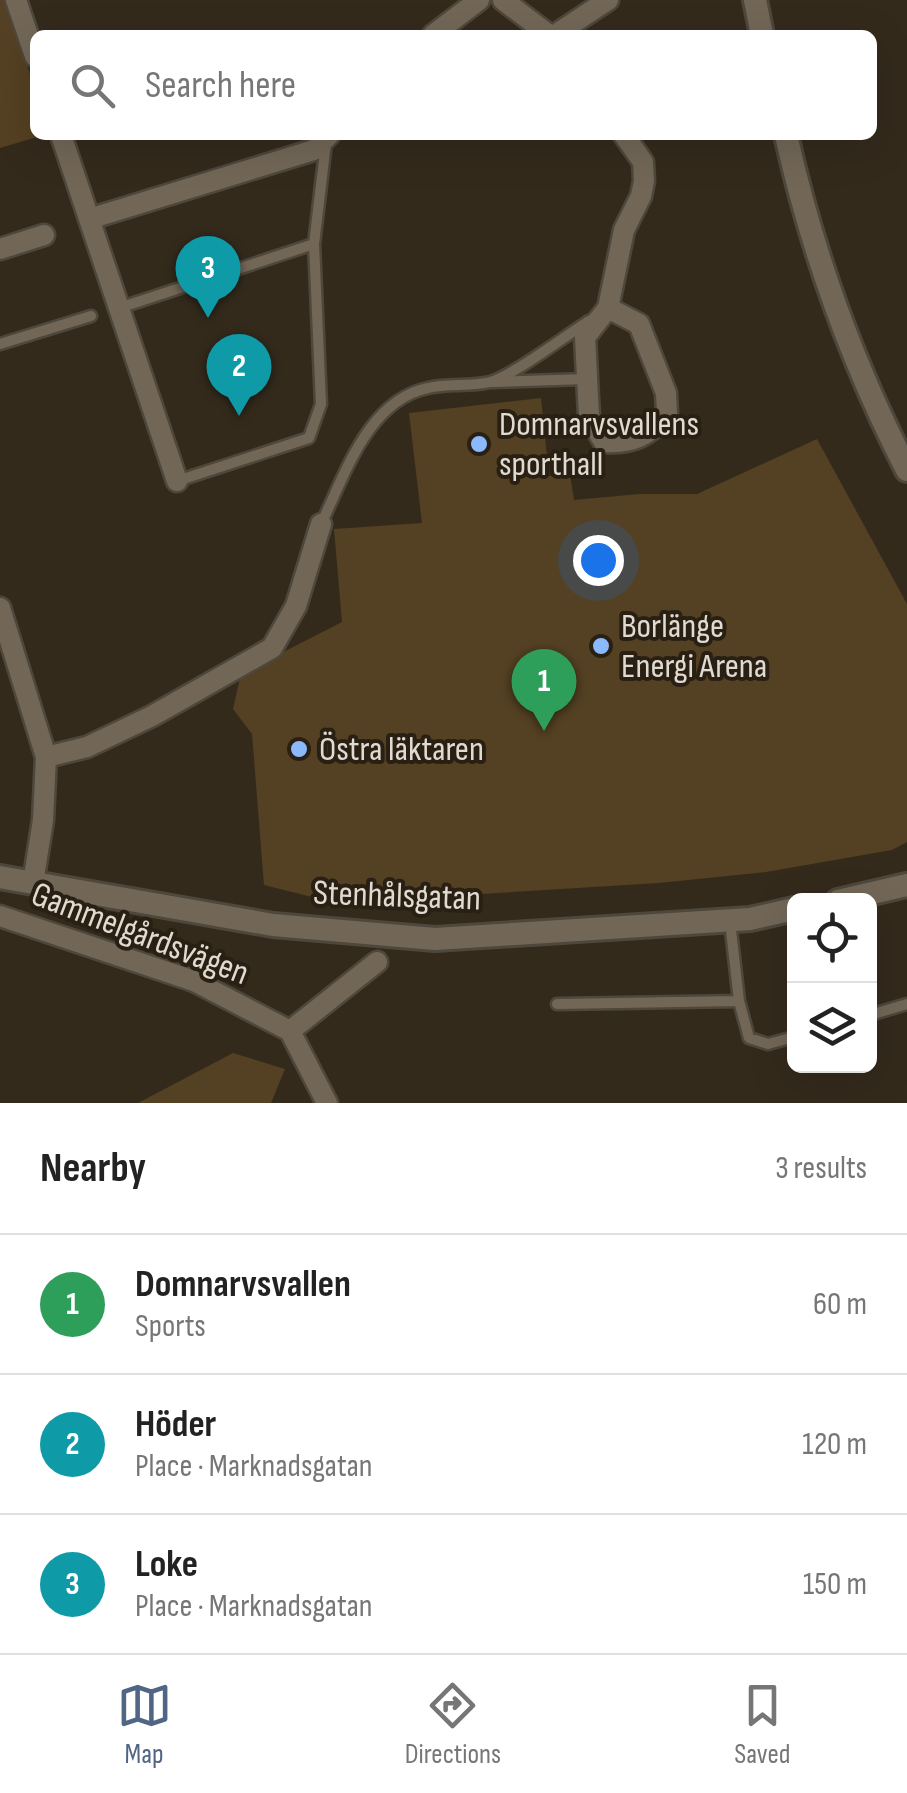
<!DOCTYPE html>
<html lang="en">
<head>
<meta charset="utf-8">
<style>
  body { margin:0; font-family:"Sofia Sans Condensed",sans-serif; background:#f6f6f6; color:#222 }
  .controls { position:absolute; right:30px; bottom:30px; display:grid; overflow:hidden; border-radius:15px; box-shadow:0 10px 40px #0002 }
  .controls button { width:90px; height:90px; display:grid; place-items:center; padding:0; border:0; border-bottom:2px solid #e0e0e0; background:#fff; color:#222; font:50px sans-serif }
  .you { position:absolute; left:598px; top:560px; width:35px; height:35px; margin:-25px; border:8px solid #fff; border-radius:50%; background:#1a73e8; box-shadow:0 0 0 15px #1a73e833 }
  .badge { display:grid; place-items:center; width:65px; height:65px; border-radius:50%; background:#516684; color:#fff; font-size:32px; font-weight:700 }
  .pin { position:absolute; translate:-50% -82px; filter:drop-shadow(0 2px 5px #0008) }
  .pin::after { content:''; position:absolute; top:52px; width:35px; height:30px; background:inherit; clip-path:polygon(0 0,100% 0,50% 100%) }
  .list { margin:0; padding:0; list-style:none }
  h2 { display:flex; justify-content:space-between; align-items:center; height:130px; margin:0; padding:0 40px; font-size:42px }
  h2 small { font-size:32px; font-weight:400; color:#767676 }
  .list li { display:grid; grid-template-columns:65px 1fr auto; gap:30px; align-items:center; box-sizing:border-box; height:140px; padding:0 40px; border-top:2px solid #e0e0e0 }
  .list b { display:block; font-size:38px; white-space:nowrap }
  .list p { margin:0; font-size:32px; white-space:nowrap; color:#767676 }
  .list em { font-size:32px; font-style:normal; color:#767676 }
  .icon { flex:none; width:55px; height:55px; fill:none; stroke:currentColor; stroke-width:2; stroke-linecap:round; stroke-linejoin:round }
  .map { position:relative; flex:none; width:907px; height:1103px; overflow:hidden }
  .search { position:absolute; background:#fff; box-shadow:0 10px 40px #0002; left:30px; right:30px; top:30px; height:110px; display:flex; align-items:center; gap:25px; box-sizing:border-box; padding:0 35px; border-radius:15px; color:#767676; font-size:38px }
  .sheet { height:550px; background:#fff }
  nav { display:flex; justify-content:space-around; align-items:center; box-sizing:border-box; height:140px; border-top:2px solid #e0e0e0; background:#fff; font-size:28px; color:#767676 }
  nav a { display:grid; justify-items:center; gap:5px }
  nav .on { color:#516684 }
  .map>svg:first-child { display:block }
  .green { fill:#544022 }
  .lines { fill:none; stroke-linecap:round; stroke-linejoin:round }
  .service-casing { stroke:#4e473b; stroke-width:15 }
  .minor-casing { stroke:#4e473b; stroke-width:25 }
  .tertiary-casing { stroke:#4e473b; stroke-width:28 }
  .service { stroke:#726757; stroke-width:10 }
  .minor { stroke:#726757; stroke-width:20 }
  .tertiary { stroke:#726757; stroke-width:22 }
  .poi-dot { fill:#8bbafc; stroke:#292013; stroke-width:4 }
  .labels { text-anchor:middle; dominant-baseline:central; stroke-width:8; stroke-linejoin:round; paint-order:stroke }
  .poi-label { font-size:35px; fill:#e0dad1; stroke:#292013; text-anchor:start }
  .street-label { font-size:35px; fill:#e0dad1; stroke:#292013 }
</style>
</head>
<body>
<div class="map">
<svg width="907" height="1103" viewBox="0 0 907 1103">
  <rect width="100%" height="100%" fill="#332a1c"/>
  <path class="green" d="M0,0H5L35,89V135H44L0,148Z
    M541,398L549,476L570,474L574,500L639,494H697L817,439L907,604V842L892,850L766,872L659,883L336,903L264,885L252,734L233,709L240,678L248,670L342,622L334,529L422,523L409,413Z
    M233,1053L285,1069L271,1103H138Z"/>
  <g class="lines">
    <g class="service-casing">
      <path id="service" d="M119,308L314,244L326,143
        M0,344L91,316
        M493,382L587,379
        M177,481L309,438L321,404L314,244
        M321,524C345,475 368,400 428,388C448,383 470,387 490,382C511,377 568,334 589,321
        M730,921L739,1001L749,1038L768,1044L794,1037
        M557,1004L739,1001
        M870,1015L907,1004"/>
    </g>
    <g class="minor-casing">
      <path id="minor" d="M16,0L35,56
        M503,0L549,35
        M433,35L479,0
        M555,35L608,0
        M61,135L177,481
        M89,219L314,150L329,135
        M0,249L44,235
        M608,308L639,324L666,393L667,414C649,436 632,444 604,442L589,417L585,337L608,308L624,230L641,196L644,181L643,162L624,135
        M0,608L46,757L43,820L33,883
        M46,757L87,747L152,716L272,648L296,606L321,524
        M0,916L194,981L290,1031L327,1103
        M290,1031L377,962"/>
    </g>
    <g class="tertiary-casing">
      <path id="tertiary" d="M755,0L762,35
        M786,135C812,252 852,363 907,470
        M0,877L273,925L435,939L750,919L794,909
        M838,901L907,885"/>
    </g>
    <use href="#service" class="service"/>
    <use href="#minor" class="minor"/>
    <use href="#tertiary" class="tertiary"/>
  </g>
  <g class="poi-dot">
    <circle cx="479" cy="444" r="10"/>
    <circle cx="601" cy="646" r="10"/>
    <circle cx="299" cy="749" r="10"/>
  </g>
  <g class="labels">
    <g class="poi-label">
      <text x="499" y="424">Domnarvsvallens<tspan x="499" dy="40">sporthall</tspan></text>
      <text x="621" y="626">Borlänge<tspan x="621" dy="40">Energi Arena</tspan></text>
      <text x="319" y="749">Östra läktaren</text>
    </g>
    <g class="street-label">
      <text transform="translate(397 896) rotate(2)">Stenhålsgatan</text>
      <text transform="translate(140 934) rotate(21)">Gammelgårdsvägen</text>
    </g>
  </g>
</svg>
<div class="controls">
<button><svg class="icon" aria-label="locate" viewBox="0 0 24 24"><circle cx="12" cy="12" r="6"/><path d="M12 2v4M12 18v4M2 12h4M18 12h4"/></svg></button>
<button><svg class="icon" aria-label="layers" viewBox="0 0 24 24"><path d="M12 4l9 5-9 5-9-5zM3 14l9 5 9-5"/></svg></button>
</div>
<div class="you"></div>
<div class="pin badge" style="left:544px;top:731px;background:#2e9e5b">1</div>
<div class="pin badge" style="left:239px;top:416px;background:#0f9aa8">2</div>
<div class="pin badge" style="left:208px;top:318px;background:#0f9aa8">3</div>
<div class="search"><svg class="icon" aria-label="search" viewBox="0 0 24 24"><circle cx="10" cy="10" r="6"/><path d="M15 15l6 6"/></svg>Search here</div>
</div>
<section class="sheet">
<h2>Nearby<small>3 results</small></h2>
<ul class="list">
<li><span class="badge" style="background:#2e9e5b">1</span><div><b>Domnarvsvallen</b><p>Sports</p></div><em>60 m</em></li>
<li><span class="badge" style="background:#0f9aa8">2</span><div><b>Höder</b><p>Place · Marknadsgatan</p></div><em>120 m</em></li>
<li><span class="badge" style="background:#0f9aa8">3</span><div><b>Loke</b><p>Place · Marknadsgatan</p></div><em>150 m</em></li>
</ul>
</section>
<nav>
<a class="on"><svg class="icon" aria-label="map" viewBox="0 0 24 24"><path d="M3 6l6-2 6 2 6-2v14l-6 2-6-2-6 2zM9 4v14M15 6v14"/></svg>Map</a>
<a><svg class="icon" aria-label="directions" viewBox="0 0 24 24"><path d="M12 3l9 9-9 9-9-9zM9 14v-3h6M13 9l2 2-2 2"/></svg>Directions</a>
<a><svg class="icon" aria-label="saved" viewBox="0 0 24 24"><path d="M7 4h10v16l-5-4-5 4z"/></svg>Saved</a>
</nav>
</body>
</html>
